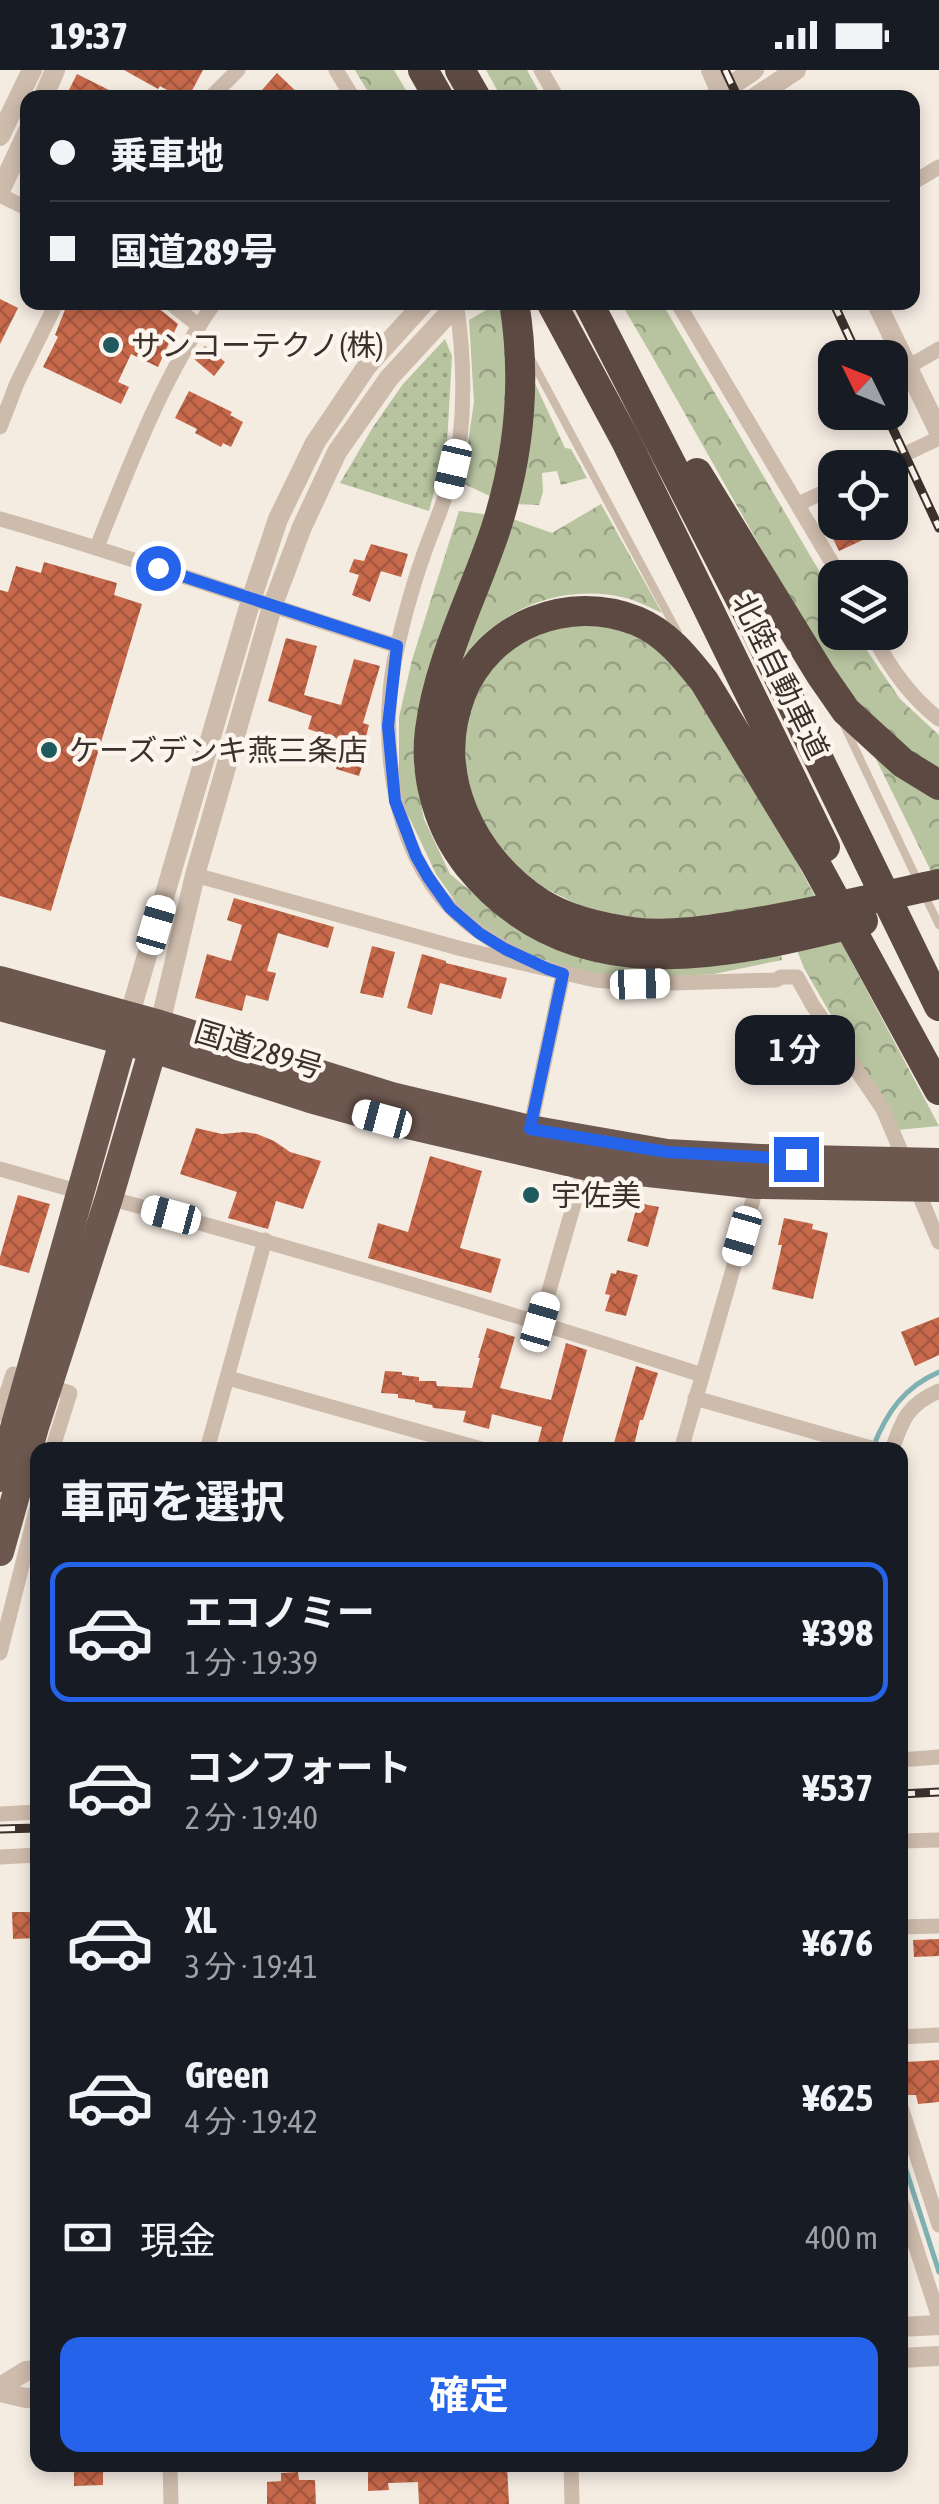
<!DOCTYPE html>
<html lang="ja">
<meta charset="utf-8">
<style>
body{margin:0;font-family:"Asap Condensed","Noto Sans JP",sans-serif;background:#242831;color:#f1f3f6;height:100vh;display:flex;flex-direction:column;font-size:38px;white-space:nowrap}
*{box-sizing:border-box;margin:0}
p{font-size:32px;color:#9ea1a6}
.icon{flex:none;width:55px;height:55px;fill:none;stroke:currentColor;stroke-width:2;stroke-linecap:round;stroke-linejoin:round}
.map{position:relative;flex:1;overflow:hidden}
.side{position:absolute;left:30px;top:1372px;width:878px;height:1030px;display:flex;flex-direction:column;background:#171b24;border-radius:20px;box-shadow:0 5px 15px #0003}
.side>*{flex:none}
.guide{position:absolute;left:20px;top:20px;width:900px;height:220px;border-radius:20px;box-shadow:0 5px 15px #0003;display:grid;align-content:center;height:220px;padding:0 30px;background:#171b24}
.needle{width:65px;rotate:313deg}
.controls{position:absolute;left:818px;top:270px;display:grid;gap:20px}
.controls a{display:grid;place-items:center;width:90px;height:90px;border-radius:20px;background:#171b24;box-shadow:0 5px 15px #0003;font-size:50px}
.end{position:absolute;width:45px;height:45px;margin:-22px;border:12px solid #2563eb;background:#fff;box-shadow:0 0 0 5px #fff}
.from{border-radius:50%}
.bubble{position:absolute;height:70px;border-radius:20px;background:#171b24;box-shadow:0 5px 15px #0003;font-size:32px;font-weight:700;line-height:70px;text-align:center}
.car{position:absolute;width:30px;height:60px;margin:-30px -15px;border-radius:12px;box-shadow:0 0 8px 2px #0007;background:linear-gradient(#fff 24%,#345 0 40%,#fff 0 76%,#345 0 86%,#fff 0)}
.guide b{display:flex;align-items:center;gap:35px;height:95px;font-size:38px}
.guide b+b{border-top:2px solid #363941}
.guide i{width:25px;height:25px;background:#f1f3f6}
ul{padding:0;list-style:none}
li{display:flex;align-items:center;gap:30px;height:140px;margin:0 20px 15px;padding:0 10px;border:5px solid transparent;border-radius:20px}
li div{flex:1}
li b{display:block;font-size:38px}
li em{font-style:normal;font-weight:700}
li.current{border-color:#2563eb}
li>.icon{width:90px;height:90px;stroke-width:1.5}
h2{padding:0 30px;font-size:45px;line-height:120px}
.pay{display:flex;align-items:center;gap:25px;height:110px;padding:0 30px;font-size:38px}
.pay p{margin-inline-start:auto}
.action{display:flex;gap:20px;margin-top:auto;padding:20px 30px}
.action a{flex:1;height:115px;border-radius:20px;background:#2563eb;color:#fff;font-size:40px;font-weight:700;line-height:115px;text-align:center}
.status{display:flex;justify-content:space-between;align-items:center;height:70px;padding:0 50px;background:#171b24;direction:ltr}
.status svg{height:28px;fill:currentColor}
.map>svg:first-child{display:block}
.forest{fill:url(#forest-crowns)}
.park{fill:url(#park-dots)}
.lines{fill:none;stroke-linecap:round;stroke-linejoin:round}
.stream{stroke:#7fb0b2;stroke-width:5}
.building{fill:url(#building-cross-hatch)}
.service{stroke:#cdbbac;stroke-width:8}
.minor{stroke:#cdbbac;stroke-width:15}
.tertiary{stroke:#cdbbac;stroke-width:20}
.trunk{stroke:#6c584f;stroke-width:28}
.motorway{stroke:#5c4a42;stroke-width:30}
.rail-casing{stroke:#3b302b;stroke-width:9}
.rail{stroke:#fbf5ee;stroke-width:5;stroke-dasharray:15;stroke-linecap:butt}
.route{stroke:#2563eb;stroke-width:12}
.poi-dot{fill:#1f5a5e;stroke:#fbf5ee;stroke-width:4}
.labels{text-anchor:middle;dominant-baseline:central;stroke-width:9;stroke-linejoin:round;paint-order:stroke}
.poi-label{font-size:30px;fill:#3b302b;stroke:#fbf5ee;text-anchor:start}
.street-label{font-size:30px;fill:#3b302b;stroke:#fbf5ee}
</style>
<div class="status"><b>19:37</b><svg viewBox="0 0 49 12"><path d="M0 12V9h3v3zM5 12V6h3v6zM10 12V3h3v9zM15 12V0h3v12zM26 1h20v11H26zM47 4h2v5h-2z"/></svg></div>
<div class="map">
<svg width="939" height="2434" viewBox="0 0 939 2434">
<defs>
<pattern id="forest-crowns" width="20" height="18" patternUnits="userSpaceOnUse" patternTransform="scale(2.5)"><rect width="20" height="18" fill="#b8c4a0"/><path d="M2 6a3 3 0 1 1 6 0M12 15a3 3 0 1 1 6 0" fill="none" stroke="#97a083"/></pattern>
<pattern id="park-dots" width="8" height="8" patternUnits="userSpaceOnUse" patternTransform="scale(2.5)"><rect width="8" height="8" fill="#b8c4a0"/><path d="M2 2h.1M6 6h.1" fill="none" stroke="#97a083" stroke-width="1.8" stroke-linecap="round"/></pattern>
<pattern id="building-cross-hatch" width="8" height="8" patternUnits="userSpaceOnUse" patternTransform="scale(2.5)"><rect width="8" height="8" fill="#c8694b"/><path d="M0 0l8 8M0 8l8-8" fill="none" stroke="#a4573f"/></pattern>
</defs>
<rect width="100%" height="100%" fill="#f4ebe1"/>
<g class="forest">
<path d="M355,0H394L410,27H371Z"/>
<path d="M486,0H527L542,27H501Z"/>
<path d="M498,233H500L508,288L509,324L492,427L462,413L474,332L469,250Z"/>
<path d="M621,233H662L835,528V562L855,563L900,629L939,665V699C851,655 801,546 753,464C709,387 666,309 621,233Z"/>
<path d="M532,307L565,378L571,379L587,408L561,415L557,401L542,403L543,422L539,435L512,434Z"/>
<path d="M601,434L662,543C650,538 638,531 626,528C565,513 501,536 465,588C456,600 451,616 444,630L510,448L552,463Z"/>
<path d="M459,441L491,445L419,649L414,697L424,749L450,804L485,833L531,867L781,884L782,890L714,904L645,908L591,904L524,884L463,842L436,804L401,730L399,715V647L412,590Z"/>
<path d="M563,551H601L662,575L756,717L816,828L714,848L659,851L589,840L536,814L507,787L477,742L466,699L464,649L497,586Z"/>
<path d="M874,685L939,728V800L931,801Z"/>
<path d="M839,868L939,1056L897,1060L804,898L796,878Z"/>
</g>
<path class="park" d="M445,269L452,286L447,374L429,441L340,413L373,357L403,314Z"/>
<g class="lines">
<g class="stream">
<path d="M873,1377C887,1342 904,1317 939,1302"/>
<path d="M900,2081L939,2202"/>
</g>
</g>
<g class="building">
<path d="M124,0H203L188,28H181L160,16L158,19Z"/>
<path d="M277,3L303,28H255Z"/>
<path d="M77,4L125,28H65Z"/>
<path d="M0,229L18,238L0,274Z"/>
<path d="M68,232H144L162,241L178,254L158,297L131,284L118,312L129,317L121,334L43,297L58,267L55,265Z"/>
<path d="M205,276L225,292L214,306L194,289Z"/>
<path d="M189,321L232,342L230,345L243,352L231,377L223,373L221,377L195,363L197,359L175,348Z"/>
<path d="M835,429V452H857L865,469L839,481L818,437Z"/>
<path d="M371,474L408,484L401,507L381,501L370,532L352,525L359,505L349,502L354,489L364,491Z"/>
<path d="M44,492L117,513L114,525L142,534L51,841L0,826V520L8,522L16,496L41,503Z"/>
<path d="M286,568L317,576L304,625L341,635L354,589L380,596L363,653L369,655L364,675L368,676L359,706L336,699L344,671L308,659L312,646L268,631Z"/>
<path d="M234,828L334,857L328,878L278,863L267,901L276,903L268,931L246,925L242,941L195,928L207,884L231,891L242,855L227,850Z"/>
<path d="M372,876L395,882L383,928L360,923Z"/>
<path d="M422,884L446,891V893L507,908L501,929L440,913L432,945L407,938Z"/>
<path d="M196,1058L222,1064L244,1062L257,1064L274,1071L290,1082L321,1091L303,1139L276,1131L268,1159L228,1148L237,1122L180,1104Z"/>
<path d="M430,1086L482,1101L460,1178L501,1189L491,1223L368,1188L378,1153L408,1162Z"/>
<path d="M18,1125L50,1134L29,1203L0,1195V1187Z"/>
<path d="M638,1133L659,1137L648,1177L627,1171Z"/>
<path d="M784,1148L813,1154L812,1159L828,1163L813,1229L772,1219L782,1175H778Z"/>
<path d="M617,1200L638,1205L626,1246L605,1241L610,1225L605,1224L611,1203L616,1204Z"/>
<path d="M939,1247V1285L915,1296L901,1262Z"/>
<path d="M487,1258L515,1267L500,1318L551,1330L566,1273L587,1280L560,1380H536L542,1357L492,1344L489,1359L463,1352L466,1341L433,1338L432,1335L415,1332V1330L398,1328V1324L381,1323L385,1301L402,1302V1305L419,1307V1311H436L437,1316L472,1318L480,1288H478Z"/>
<path d="M636,1296L658,1303L643,1350H640L633,1380H612Z"/>
<path d="M12,1842H38V1868L13,1869Z"/>
<path d="M939,1869V1886L914,1887L913,1870Z"/>
<path d="M939,1990V2032L918,2034L916,2025H907L906,1992Z"/>
<path d="M74,2395H103V2415L74,2416Z"/>
<path d="M371,2395H507L509,2434H419L418,2412L388,2413L389,2420L368,2421V2399H371Z"/>
<path d="M298,2402L299,2410H315L316,2434H267V2412L281,2411V2403Z"/>
</g>
<g class="lines">
<g class="service">
<path d="M531,289L678,563"/>
<path d="M844,655L917,809"/>
<path d="M925,826L939,855"/>
</g>
<g class="minor">
<path d="M336,0L353,28"/>
<path d="M541,0L557,28"/>
<path d="M210,28L238,0"/>
<path d="M912,113L939,97"/>
<path d="M0,125L28,139"/>
<path d="M169,232L199,256"/>
<path d="M456,232C463,277 465,324 460,369C456,400 445,428 434,457C419,494 407,535 398,574C377,657 389,777 453,840C473,860 496,874 522,887"/>
<path d="M677,232L841,508"/>
<path d="M908,297L939,279"/>
<path d="M0,357L17,313L57,232"/>
<path d="M876,398L939,368"/>
<path d="M798,434L835,417"/>
<path d="M0,449C134,487 264,535 397,576"/>
<path d="M97,477C130,394 163,306 215,232"/>
<path d="M871,562C888,595 910,627 939,649"/>
<path d="M195,805L462,879L595,910L640,914L776,910L781,907H797L812,934L883,1039L905,1091"/>
<path d="M530,1059L563,904"/>
<path d="M0,1099L80,1122"/>
<path d="M916,1117L939,1172"/>
<path d="M109,1128C308,1182 506,1241 702,1305"/>
<path d="M540,1252L585,1096"/>
<path d="M228,1308L485,1380"/>
<path d="M48,1316L70,1323L52,1380"/>
<path d="M695,1328L878,1380"/>
<path d="M0,1344L13,1304L28,1308"/>
<path d="M207,1380L265,1170"/>
<path d="M681,1380L758,1112"/>
<path d="M892,1380C902,1350 908,1334 939,1321"/>
<path d="M0,1583L38,1433"/>
<path d="M900,1690L939,1687"/>
<path d="M0,1744L38,1742"/>
<path d="M900,1771L939,1770"/>
<path d="M0,1787L38,1785"/>
<path d="M900,1857L939,1856"/>
<path d="M900,1967L939,1965"/>
<path d="M900,2034L939,2155"/>
<path d="M900,2128L939,2248"/>
<path d="M170,2395L171,2434"/>
<path d="M571,2395L572,2434"/>
</g>
<g class="tertiary">
<path d="M711,0L721,22"/>
<path d="M43,28L55,0"/>
<path d="M713,28L754,0"/>
<path d="M754,28L796,0"/>
<path d="M0,66L32,0"/>
<path d="M0,121L28,61"/>
<path d="M876,232L939,362"/>
<path d="M129,947L251,530L278,449L315,373L367,296L425,232"/>
<path d="M160,954L195,805L272,537L302,457L337,382L389,308L459,232"/>
<path d="M900,2257L939,2255"/>
<path d="M900,2288L939,2286"/>
<path d="M0,2317L26,2301L38,2300"/>
<path d="M0,2322L26,2328L38,2327"/>
</g>
<g class="trunk">
<path d="M0,910L160,954L392,1026L530,1059L667,1083L760,1088L939,1092"/>
<path d="M0,937L153,979L310,1029L382,1049L585,1096L757,1115L939,1118"/>
<path d="M0,1408L127,957"/>
<path d="M0,1482L35,1357L109,1128L157,965"/>
</g>
<g class="motorway">
<path d="M423,0L439,28"/>
<path d="M460,0L476,28"/>
<path d="M514,232C527,310 520,383 496,458C474,525 439,589 430,660C424,707 439,758 468,795C572,924 725,885 863,851"/>
<path d="M551,232L626,371L825,777"/>
<path d="M588,232L745,538L939,936"/>
<path d="M697,403L821,605L846,641L903,693L939,715"/>
<path d="M939,814C875,828 811,844 746,854C710,860 670,867 633,862C602,858 567,850 540,833C471,788 430,704 461,624C488,555 569,523 637,551C666,563 685,587 704,611L816,795L939,1020"/>
</g>
<defs>
<g id="rail">
<path d="M725,0L738,28"/>
<path d="M833,232L859,288"/>
<path d="M885,342L939,458"/>
<path d="M900,1724L939,1722"/>
<path d="M0,1759L38,1758"/>
</g>
</defs>
<use href="#rail" class="rail-casing"/>
<use href="#rail" class="rail"/>
</g>
<g class="lines">
<path class="route" d="M158,498L397,576L388,656L395,731L416,786L428,807L450,838L479,863L505,879L548,899L563,904L530,1059L667,1082L796,1089"/>
</g>
<g class="poi-dot">
<circle cx="111" cy="275" r="10"/>
<circle cx="49" cy="680" r="10"/>
<circle cx="531" cy="1125" r="10"/>
</g>
<g class="labels">
<g class="poi-label">
<text x="131" y="275">サンコーテクノ(株)</text>
<text x="69" y="680">ケーズデンキ燕三条店</text>
<text x="551" y="1125">宇佐美</text>
</g>
<g class="street-label">
<text transform="translate(781 606) rotate(64)">北陸自動車道</text>
<text transform="translate(259 979) rotate(17)">国道289号</text>
</g>
</g>
</svg>
<div class="controls">
<a><svg class="needle" viewBox="-14 -14 28 28"><path d="M0-13l5 13h-10z" fill="#e53935"/><path d="M0 13l5-13h-10z" fill="#9ea1a6"/></svg></a>
<a><svg class="icon" aria-label="locate" viewBox="0 0 24 24"><circle cx="12" cy="12" r="6"/><path d="M12 2v4M12 18v4M2 12h4M18 12h4"/></svg></a>
<a><svg class="icon" aria-label="layers" viewBox="0 0 24 24"><path d="M12 4l9 5-9 5-9-5zM3 14l9 5 9-5"/></svg></a>
</div>
<i class="end from" style="left:158px;top:498px"></i>
<i class="end" style="left:796px;top:1089px"></i>
<div class="bubble" style="left:735px;top:945px;width:120px">1 分</div>
<i class="car" style="left:453px;top:399px;rotate:193deg"></i>
<i class="car" style="left:156px;top:855px;rotate:16deg"></i>
<i class="car" style="left:640px;top:914px;rotate:88deg"></i>
<i class="car" style="left:382px;top:1049px;rotate:285deg"></i>
<i class="car" style="left:171px;top:1145px;rotate:285deg"></i>
<i class="car" style="left:742px;top:1166px;rotate:196deg"></i>
<i class="car" style="left:540px;top:1252px;rotate:16deg"></i>
<div class="guide">
<b><i class="from"></i>乗車地</b>
<b><i></i>国道289号</b>
</div>
<section class="side">
<h2>車両を選択</h2>
<ul>
<li class="current"><svg class="icon" aria-label="car" viewBox="0 0 24 24"><path d="M5 17H2v-5l4-1 3-4h7l3 4 3 1v5h-3M9 17h6M6 11h13"/><circle cx="7" cy="17" r="2"/><circle cx="17" cy="17" r="2"/></svg><div><b>エコノミー</b><p>1 分 · 19:39</p></div><em>¥398</em></li>
<li><svg class="icon" aria-label="car" viewBox="0 0 24 24"><path d="M5 17H2v-5l4-1 3-4h7l3 4 3 1v5h-3M9 17h6M6 11h13"/><circle cx="7" cy="17" r="2"/><circle cx="17" cy="17" r="2"/></svg><div><b>コンフォート</b><p>2 分 · 19:40</p></div><em>¥537</em></li>
<li><svg class="icon" aria-label="car" viewBox="0 0 24 24"><path d="M5 17H2v-5l4-1 3-4h7l3 4 3 1v5h-3M9 17h6M6 11h13"/><circle cx="7" cy="17" r="2"/><circle cx="17" cy="17" r="2"/></svg><div><b>XL</b><p>3 分 · 19:41</p></div><em>¥676</em></li>
<li><svg class="icon" aria-label="car" viewBox="0 0 24 24"><path d="M5 17H2v-5l4-1 3-4h7l3 4 3 1v5h-3M9 17h6M6 11h13"/><circle cx="7" cy="17" r="2"/><circle cx="17" cy="17" r="2"/></svg><div><b>Green</b><p>4 分 · 19:42</p></div><em>¥625</em></li>
</ul>
<div class="pay"><svg class="icon" aria-label="cash" viewBox="0 0 24 24"><path d="M3 7h18v10H3z"/><circle cx="12" cy="12" r="2"/></svg>現金<p>400 m</p></div>
<div class="action"><a>確定</a></div>
</section>
</div>
